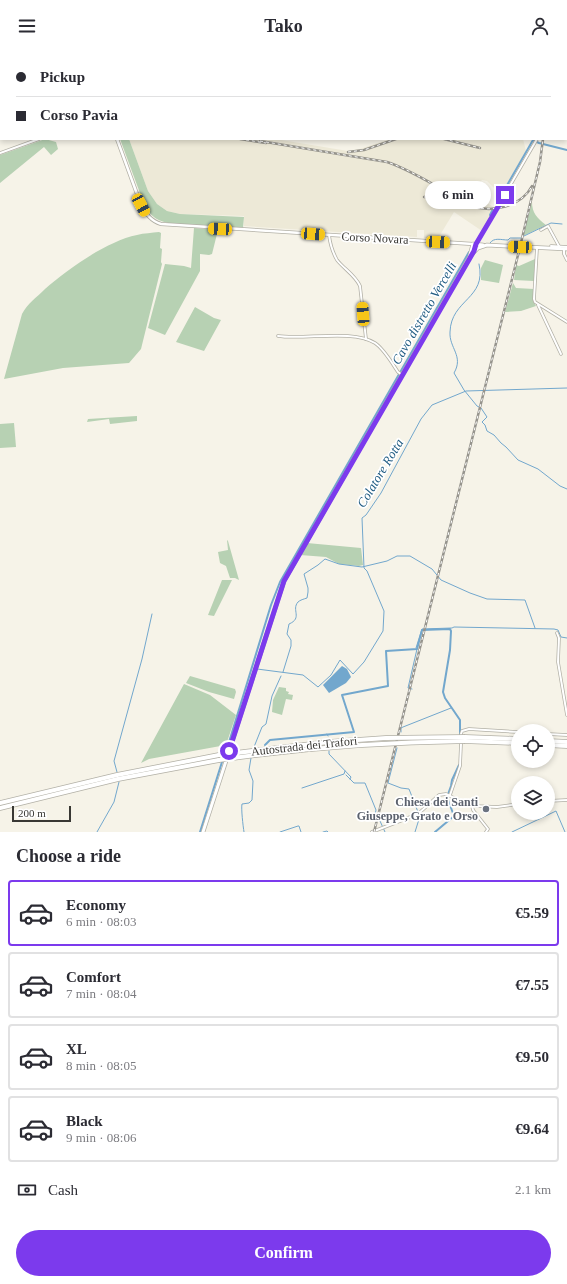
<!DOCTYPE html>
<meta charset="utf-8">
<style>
body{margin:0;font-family:Georgia,serif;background:#f7f7f7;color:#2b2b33;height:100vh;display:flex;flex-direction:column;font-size:15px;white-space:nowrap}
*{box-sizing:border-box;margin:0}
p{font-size:13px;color:#7c7c81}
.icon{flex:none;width:22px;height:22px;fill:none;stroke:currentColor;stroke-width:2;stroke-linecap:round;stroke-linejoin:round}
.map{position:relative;height:780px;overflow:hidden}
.side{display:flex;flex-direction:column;background:#fff;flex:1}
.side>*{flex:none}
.banner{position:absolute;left:0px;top:0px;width:567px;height:88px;box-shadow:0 2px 6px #0003;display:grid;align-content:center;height:88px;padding:0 16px;background:#fff}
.fabs{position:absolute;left:511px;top:672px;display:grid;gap:8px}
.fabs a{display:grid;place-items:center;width:44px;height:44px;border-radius:50%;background:#fff;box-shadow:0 2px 6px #0003;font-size:20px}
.scale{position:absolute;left:12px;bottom:10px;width:59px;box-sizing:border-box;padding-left:4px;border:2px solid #393834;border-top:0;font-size:11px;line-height:14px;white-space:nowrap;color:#393834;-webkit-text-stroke:3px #fff;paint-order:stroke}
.end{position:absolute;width:18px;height:18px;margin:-9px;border:5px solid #7c3aed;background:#fff;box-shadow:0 0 0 2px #fff}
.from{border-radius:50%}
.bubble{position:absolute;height:28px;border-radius:14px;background:#fff;box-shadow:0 2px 6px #0003;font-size:13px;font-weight:700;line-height:28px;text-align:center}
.car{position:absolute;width:12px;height:24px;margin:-12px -6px;border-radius:5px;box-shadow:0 0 3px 1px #0007;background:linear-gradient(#f5c518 24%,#345 0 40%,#f5c518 0 76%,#345 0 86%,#f5c518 0)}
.banner b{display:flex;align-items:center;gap:14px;height:38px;font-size:15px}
.banner b+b{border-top:1px solid #e1e1e2}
.banner i{width:10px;height:10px;background:#2b2b33}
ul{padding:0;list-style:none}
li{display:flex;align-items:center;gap:12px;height:66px;margin:0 8px 6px;padding:0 8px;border:2px solid #e1e1e2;border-radius:4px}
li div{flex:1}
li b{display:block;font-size:15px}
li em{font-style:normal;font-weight:700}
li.on{border-color:#7c3aed}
li>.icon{width:36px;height:36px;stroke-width:1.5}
h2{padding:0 16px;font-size:18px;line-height:48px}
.pay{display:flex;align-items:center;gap:10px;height:44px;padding:0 16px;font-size:15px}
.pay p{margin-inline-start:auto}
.action{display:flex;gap:8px;margin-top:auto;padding:8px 16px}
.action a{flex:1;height:46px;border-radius:24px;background:#7c3aed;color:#fff;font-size:16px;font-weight:700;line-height:46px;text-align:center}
header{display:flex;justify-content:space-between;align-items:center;height:52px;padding:0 16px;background:#fff;font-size:18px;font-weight:700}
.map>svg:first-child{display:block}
.built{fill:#ede9d7}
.green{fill:#b7d1b3}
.water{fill:#72a7cd}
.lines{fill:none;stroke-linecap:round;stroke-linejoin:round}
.stream{stroke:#72a7cd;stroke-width:1}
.canal{stroke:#72a7cd;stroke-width:2}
.street-casing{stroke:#b2b0a6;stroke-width:3.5}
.secondary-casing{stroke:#b2b0a6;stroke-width:4}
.primary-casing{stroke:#b2b0a6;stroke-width:4.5}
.highway-casing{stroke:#b2b0a6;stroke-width:5.5}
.street{stroke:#fff;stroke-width:2}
.secondary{stroke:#fff;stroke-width:2.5}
.primary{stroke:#fff;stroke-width:3}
.highway{stroke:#fff;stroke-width:4}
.rail-casing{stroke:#95938c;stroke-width:2.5}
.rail{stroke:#fff;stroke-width:1;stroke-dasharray:3;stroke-linecap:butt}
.highway-bridge-casing{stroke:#b2b0a6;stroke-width:5.5;stroke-linecap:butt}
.highway-bridge{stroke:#fff;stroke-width:4}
.route{stroke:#7c3aed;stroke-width:5}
.worship-dot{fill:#6b7280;stroke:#fff;stroke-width:1.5}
.labels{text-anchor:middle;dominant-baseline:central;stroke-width:3.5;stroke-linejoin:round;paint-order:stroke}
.street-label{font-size:12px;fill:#393834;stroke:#fff}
.worship-label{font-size:12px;font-weight:bold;fill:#5b616d;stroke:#fff;text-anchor:end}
.water-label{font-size:13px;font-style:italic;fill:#205c83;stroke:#fff}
</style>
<header><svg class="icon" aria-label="menu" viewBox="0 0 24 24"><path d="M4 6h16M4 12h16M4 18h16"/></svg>Tako<svg class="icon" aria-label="person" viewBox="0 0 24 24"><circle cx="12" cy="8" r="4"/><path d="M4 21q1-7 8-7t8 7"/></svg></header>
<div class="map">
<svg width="567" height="780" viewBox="0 0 567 780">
<rect width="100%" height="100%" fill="#f6f3e8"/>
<path class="built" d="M129,87H275L348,99L360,97L390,87H523L526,99L507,133L506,132L498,134L495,137L487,129L482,128L471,141L495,156L482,179L454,160L437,188L424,186V178H417V185L244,174V164L180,162L167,159L157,152L148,139Z"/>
<g class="green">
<path d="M45,87L56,90L58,97L51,103L44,95L0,131V103Z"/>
<path d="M120,87H129L148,139L157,152L167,159L180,162L244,165L243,176L173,172C159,170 150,165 144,152Z"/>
<path d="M532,150C532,161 537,166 546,173L523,184Z"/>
<path d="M194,176L218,178L212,202L209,203L200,202V219L165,283L148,276L165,212L184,214L191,216Z"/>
<path d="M159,180L161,181L160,196L162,197L161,210L162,212L141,297L129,311L63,316L4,327L22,262C27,252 37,245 45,237C68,217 107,189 137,183C144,181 152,181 159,180Z"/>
<path d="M535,207L534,229L514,228L516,213L519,214Z"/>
<path d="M485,208L503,213L499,231L481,228V216Z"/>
<path d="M513,231L516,236L534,237L533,249L536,254L521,259L505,260Z"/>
<path d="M195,255L214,266L221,268L204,299L176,290Z"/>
<path d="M137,364V369L110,372L109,367L87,370L88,367Z"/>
<path d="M14,371L16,395L0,396V372Z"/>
<path d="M227,488L228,489L239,528L235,526H230L226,514L220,511L218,500L228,498Z"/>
<path d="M307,491L361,496L363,513L359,514L339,512L326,505L300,503Z"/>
<path d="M222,528H232L214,564L208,563Z"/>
<path d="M190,624L235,637L236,640L234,647L209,640L186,631Z"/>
<path d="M184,632L210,643L236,663L226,693L149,707L141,711Z"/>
<path d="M279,635L286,636V639L289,640L288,642L293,643L292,648L286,647L282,663L272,660L273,648Z"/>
</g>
<g class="water">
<path d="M0,0H184V1H1L0,12Z"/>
<path d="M342,614L347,617L351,625L346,631L329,641L323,633Z"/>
</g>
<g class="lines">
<g class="stream">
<path d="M524,184L551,171L562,172"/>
<path d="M490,191C494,185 501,188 508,188L510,186H521"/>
<path d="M479,212C487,247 451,247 450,280C449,296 464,304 454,321L464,338L477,354L481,356L487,365L482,370L485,373L487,379L494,383L501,391L506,395L518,408L538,417L560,434L567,437"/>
<path d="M416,596L422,577L452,576L454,575L554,577L558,578L561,585L567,586"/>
<path d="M257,617L303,623L318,635L331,623L340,608L353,622L364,610L383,579L384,559L367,519L364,516L362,466L366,463L381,441L421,367L432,353L466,339L567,336"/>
<path d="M283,620L291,594V588L287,582L289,572C303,566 291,558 298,550C300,548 304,547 307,546L308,540V536L304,522L318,513L325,507L339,512L362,515L387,509L397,504H410L432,517L441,528L470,541L487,547L525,548L535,576"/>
<path d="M412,637L408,636L417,597"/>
<path d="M401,680V676L403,675L451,656"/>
<path d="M327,682L328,684"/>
<path d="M254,695L262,675L266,672L272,644L281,624"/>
<path d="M397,696L388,731L401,736L409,737L418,760L416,761L417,764H420L415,780"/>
<path d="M329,699V702L351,725L350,727"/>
<path d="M117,720L114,709L142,607L152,562"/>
<path d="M346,723L354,731H365L376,758L374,767L380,769L385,780"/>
<path d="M302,736L344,722L345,719"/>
<path d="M97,780L114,750L119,730"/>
<path d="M244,780C243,774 241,756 242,752L249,751L252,748L253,729L249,718L251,706"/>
<path d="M280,780L298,774H299L301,780"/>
<path d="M323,780L327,779L328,780"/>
<path d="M512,780L556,759L565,780"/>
</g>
<g class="canal">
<path d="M498,149L533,88L539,91L567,98"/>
<path d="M490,163L493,157"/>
<path d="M265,693L270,688L354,680L342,643L388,634L386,599L417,597L422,578L450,577L451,579L450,598L443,640L445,646L460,668V682"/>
<path d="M226,700L271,553L280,530L469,200"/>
<path d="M200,780L222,710"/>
<path d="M435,780L454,764L447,745L451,734L452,728L459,713"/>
</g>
<defs>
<g id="street">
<path d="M0,101L39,87"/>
<path d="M541,178L548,174L560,196"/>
<path d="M329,183C330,191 333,201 337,208C344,217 355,223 360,234L366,287"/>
<path d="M476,192L537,87"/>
<path d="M551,194L567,195"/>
<path d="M537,196L534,247L535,250L567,270"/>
<path d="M564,197V202L567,208"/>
<path d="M538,253L561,302"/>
<path d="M278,284C304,288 353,277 375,291C384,297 392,311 398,320L402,323"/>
<path d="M557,581L559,586L558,610L567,663"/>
<path d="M461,682L462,679L469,677L518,680"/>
<path d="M548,682L567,683"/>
<path d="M450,743L460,714L461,692"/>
<path d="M548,749L567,748"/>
<path d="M472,754L473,758L488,777L486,780"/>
<path d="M372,780L418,762L439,743L446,742L464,751L475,754L497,755L518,752"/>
</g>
<g id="secondary">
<path d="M84,0V1"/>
<path d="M117,87L141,153C146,162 151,169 161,172L473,192"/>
</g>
<g id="primary">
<path d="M470,203L473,192L483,193"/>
<path d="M229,699L284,529L470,204L478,196L487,193L567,197"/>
<path d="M203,780L226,709"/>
</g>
<g id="highway">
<path d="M465,685L518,687"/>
<path d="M465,689L518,691"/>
<path d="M548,689L567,690"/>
<path d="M548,693L567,694"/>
<path d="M0,751L117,723L219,703"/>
<path d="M0,756L118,727L219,708"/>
</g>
</defs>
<use href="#street" class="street-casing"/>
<use href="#secondary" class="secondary-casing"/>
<use href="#primary" class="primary-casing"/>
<use href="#highway" class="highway-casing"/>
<use href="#street" class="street"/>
<use href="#secondary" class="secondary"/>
<use href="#primary" class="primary"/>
<use href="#highway" class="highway"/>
<defs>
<g id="rail">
<path d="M522,0L523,1"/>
<path d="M566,30H567"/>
<path d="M240,87L266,91"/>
<path d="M444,87L480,96"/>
<path d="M260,89L387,110C408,117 427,129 447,140C454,145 462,151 471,154C492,161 521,155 532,134"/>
<path d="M348,100L364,98L396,87"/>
<path d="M424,145H442L453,148"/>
<path d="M374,780L520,195L540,110L543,87"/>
</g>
</defs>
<use href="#rail" class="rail-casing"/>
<use href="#rail" class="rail"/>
<defs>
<g id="highway-bridge">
<path d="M219,703L329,690L386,686L465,685"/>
<path d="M219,708C301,696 382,690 465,689"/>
</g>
</defs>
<use href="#highway-bridge" class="highway-bridge-casing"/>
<use href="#highway-bridge" class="highway-bridge"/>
</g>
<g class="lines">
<path class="route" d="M229,699L284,529L474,199L476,192L505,143"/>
</g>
<circle class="worship-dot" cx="486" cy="757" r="4"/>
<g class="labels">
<g class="street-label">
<text transform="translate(375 186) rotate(3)">Corso Novara</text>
<text transform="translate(304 694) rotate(-6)">Autostrada dei Trafori</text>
</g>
<g class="worship-label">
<text x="478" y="750">Chiesa dei Santi<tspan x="478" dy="14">Giuseppe, Grato e Orso</tspan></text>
</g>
<g class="water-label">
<text transform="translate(424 261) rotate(-60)">Cavo distretto Vercelli</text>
<text transform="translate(380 421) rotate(-59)">Colatore Rotta</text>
</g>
</g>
</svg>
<div class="fabs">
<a><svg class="icon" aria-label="locate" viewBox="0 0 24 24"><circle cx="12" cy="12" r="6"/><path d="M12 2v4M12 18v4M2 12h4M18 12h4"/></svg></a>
<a><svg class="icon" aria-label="layers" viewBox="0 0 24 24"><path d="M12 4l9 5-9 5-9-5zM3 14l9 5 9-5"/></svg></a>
</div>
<div class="scale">200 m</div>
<i class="end from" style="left:229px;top:699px"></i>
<i class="end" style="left:505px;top:143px"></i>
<div class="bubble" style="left:425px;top:129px;width:66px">6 min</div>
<i class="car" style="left:141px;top:153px;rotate:152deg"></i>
<i class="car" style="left:220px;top:177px;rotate:273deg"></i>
<i class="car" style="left:313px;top:182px;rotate:94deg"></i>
<i class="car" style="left:438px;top:190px;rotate:93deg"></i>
<i class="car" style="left:520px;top:195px;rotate:273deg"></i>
<i class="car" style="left:363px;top:262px;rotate:356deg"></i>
<div class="banner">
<b><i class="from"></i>Pickup</b>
<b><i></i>Corso Pavia</b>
</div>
</div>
<section class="side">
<h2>Choose a ride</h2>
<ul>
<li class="on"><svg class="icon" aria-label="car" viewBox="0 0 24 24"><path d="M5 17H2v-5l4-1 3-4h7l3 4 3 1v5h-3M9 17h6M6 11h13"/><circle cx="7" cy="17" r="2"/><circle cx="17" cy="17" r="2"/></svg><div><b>Economy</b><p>6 min · 08:03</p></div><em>€5.59</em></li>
<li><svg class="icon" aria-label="car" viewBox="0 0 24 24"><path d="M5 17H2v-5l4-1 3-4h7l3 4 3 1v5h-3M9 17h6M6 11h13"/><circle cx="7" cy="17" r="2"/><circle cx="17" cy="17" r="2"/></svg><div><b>Comfort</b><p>7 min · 08:04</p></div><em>€7.55</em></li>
<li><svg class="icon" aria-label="car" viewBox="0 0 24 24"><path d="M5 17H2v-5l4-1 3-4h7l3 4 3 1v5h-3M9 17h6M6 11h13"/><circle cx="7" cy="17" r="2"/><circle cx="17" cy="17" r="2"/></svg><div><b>XL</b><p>8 min · 08:05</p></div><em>€9.50</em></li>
<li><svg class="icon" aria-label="car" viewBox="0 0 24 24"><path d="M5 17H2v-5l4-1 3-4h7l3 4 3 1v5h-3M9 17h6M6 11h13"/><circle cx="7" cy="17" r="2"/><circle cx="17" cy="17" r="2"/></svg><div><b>Black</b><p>9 min · 08:06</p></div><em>€9.64</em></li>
</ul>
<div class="pay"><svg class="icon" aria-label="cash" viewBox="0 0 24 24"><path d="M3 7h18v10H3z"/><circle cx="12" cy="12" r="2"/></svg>Cash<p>2.1 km</p></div>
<div class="action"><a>Confirm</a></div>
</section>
